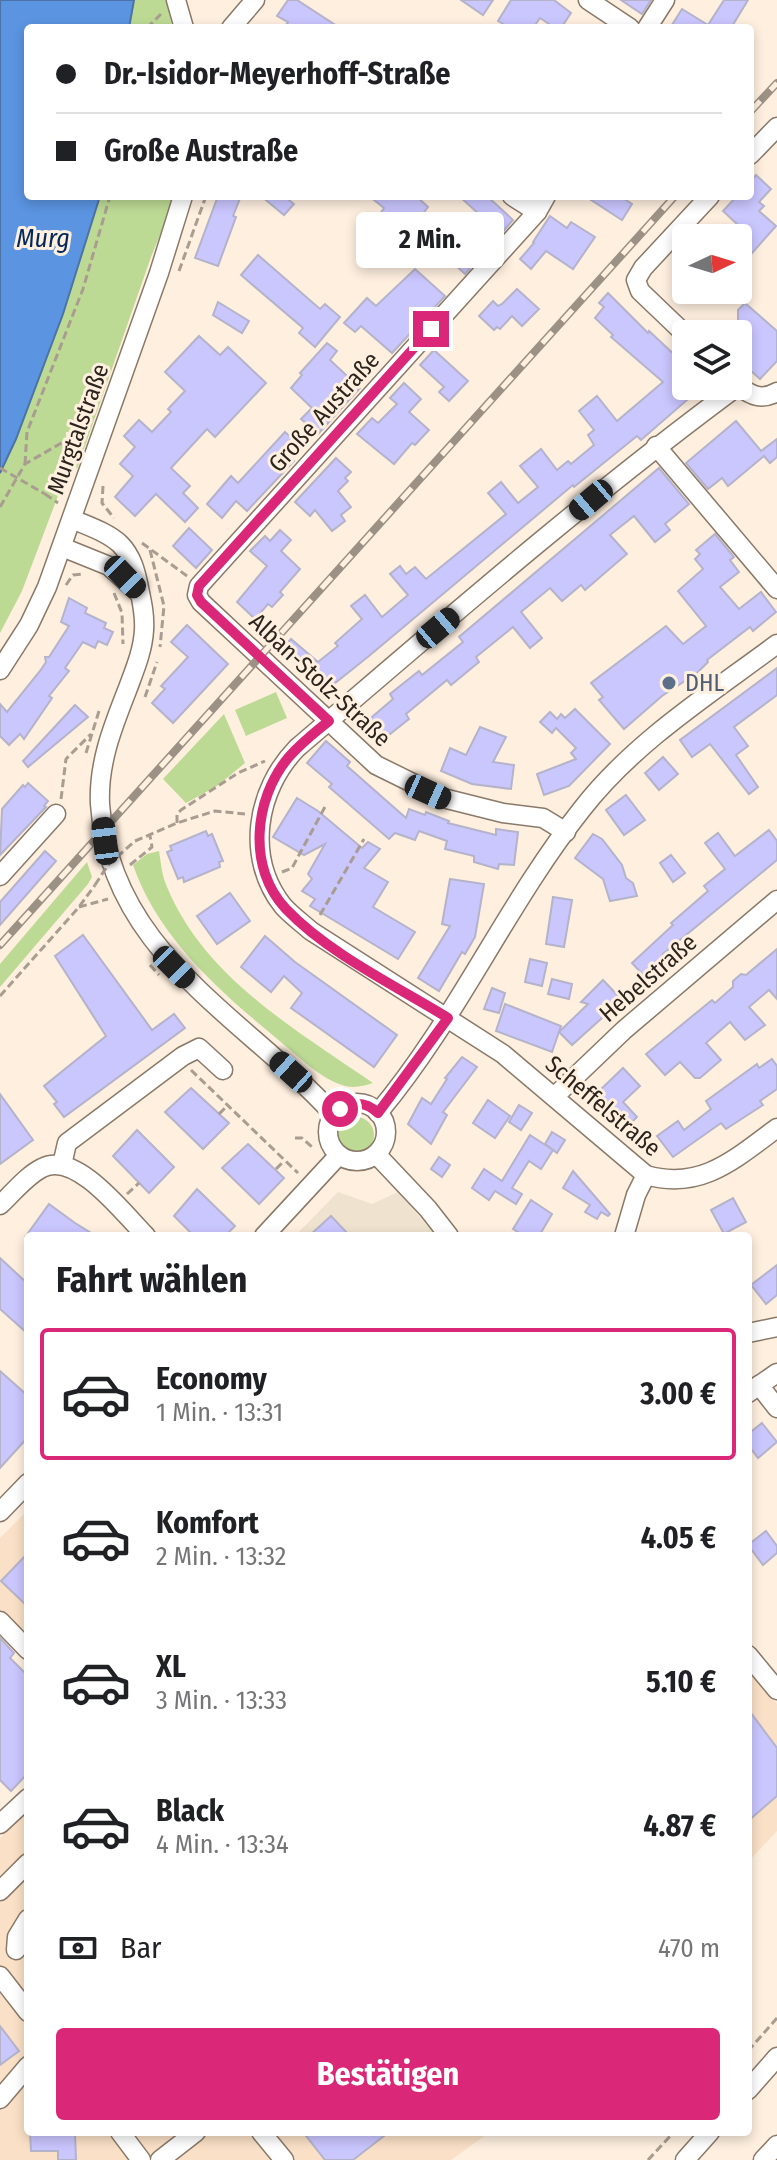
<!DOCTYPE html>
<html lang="de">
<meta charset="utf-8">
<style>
body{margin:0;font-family:"Fira Sans Condensed",sans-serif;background:#f2f2f2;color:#202124;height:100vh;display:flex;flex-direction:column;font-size:30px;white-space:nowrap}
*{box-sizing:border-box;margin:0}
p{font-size:26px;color:#757577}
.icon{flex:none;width:44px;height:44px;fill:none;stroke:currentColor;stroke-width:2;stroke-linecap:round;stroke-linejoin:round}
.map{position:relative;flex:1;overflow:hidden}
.panel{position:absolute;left:24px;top:1232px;width:728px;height:904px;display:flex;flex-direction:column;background:#fff;border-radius:8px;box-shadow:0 4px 12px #0003}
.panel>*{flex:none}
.banner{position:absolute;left:24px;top:24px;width:730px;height:176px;border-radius:8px;box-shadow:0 4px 12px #0003;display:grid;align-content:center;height:176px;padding:0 32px;background:#fff}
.needle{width:52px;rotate:86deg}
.tools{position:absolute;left:672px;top:224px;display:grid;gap:16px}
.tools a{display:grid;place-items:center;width:80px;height:80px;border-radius:8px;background:#fff;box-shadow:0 4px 12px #0003;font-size:40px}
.end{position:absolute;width:36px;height:36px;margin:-18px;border:10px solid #db2777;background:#fff;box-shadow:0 0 0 4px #fff}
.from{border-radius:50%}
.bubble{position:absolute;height:56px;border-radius:8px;background:#fff;box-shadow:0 4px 12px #0003;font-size:26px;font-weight:700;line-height:56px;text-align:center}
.car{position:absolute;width:24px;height:48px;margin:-24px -12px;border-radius:10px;box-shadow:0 0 6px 2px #0007;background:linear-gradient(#222 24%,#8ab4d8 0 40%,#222 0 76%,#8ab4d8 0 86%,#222 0)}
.banner b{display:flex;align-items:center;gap:28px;height:76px;font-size:30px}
.banner b+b{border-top:2px solid #e0e0e0}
.banner i{width:20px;height:20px;background:#202124}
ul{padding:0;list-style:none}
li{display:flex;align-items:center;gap:24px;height:132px;margin:0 16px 12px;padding:0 16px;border:4px solid transparent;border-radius:8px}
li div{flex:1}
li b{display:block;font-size:30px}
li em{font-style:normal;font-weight:700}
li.active{border-color:#db2777}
li>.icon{width:72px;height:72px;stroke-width:1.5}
h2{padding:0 32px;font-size:36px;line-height:96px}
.pay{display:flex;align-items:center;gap:20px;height:88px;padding:0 32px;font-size:30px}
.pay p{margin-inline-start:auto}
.primary-button{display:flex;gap:16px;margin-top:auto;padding:16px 32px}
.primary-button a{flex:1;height:92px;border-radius:8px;background:#db2777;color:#fff;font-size:32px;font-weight:700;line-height:92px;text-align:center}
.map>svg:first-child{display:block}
.commercial{fill:#efe2ce}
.built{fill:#fae0c7}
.green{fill:#bdda95}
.water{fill:#5b94e1;stroke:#4d72a6;stroke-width:2}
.building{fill:#cac6fe;stroke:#b4b3ca;stroke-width:2}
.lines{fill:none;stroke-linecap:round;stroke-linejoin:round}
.minor-casing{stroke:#8a7968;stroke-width:21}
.path{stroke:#a89d90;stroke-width:3;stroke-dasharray:8 4;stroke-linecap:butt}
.minor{stroke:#fff;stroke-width:18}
.rail-casing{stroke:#9c9185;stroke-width:8}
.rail{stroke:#feefdf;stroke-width:5;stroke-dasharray:15;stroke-linecap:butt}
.path-bridge{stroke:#a89d90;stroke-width:3;stroke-dasharray:8 4;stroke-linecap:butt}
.route{stroke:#db2777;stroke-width:10}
.service-dot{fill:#5c6f8a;stroke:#feefdf;stroke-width:3}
.labels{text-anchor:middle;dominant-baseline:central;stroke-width:6;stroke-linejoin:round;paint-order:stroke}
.street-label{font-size:24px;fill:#2b241d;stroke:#feefdf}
.service-label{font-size:24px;fill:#4e5e75;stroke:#feefdf;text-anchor:start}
.water-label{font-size:26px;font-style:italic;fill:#022959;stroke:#feefdf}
</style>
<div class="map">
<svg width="777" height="2160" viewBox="0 0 777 2160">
<rect width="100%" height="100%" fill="#feefdf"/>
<path class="commercial" d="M338,1192L372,1204L398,1192L436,1236H295Z"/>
<g class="built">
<path d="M28,1510V1639L0,1612V1538Z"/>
<path d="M748,1666L777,1704V1831L748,1862Z"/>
<path d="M28,1809V2132H490L451,2160H0V1838Z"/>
</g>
<g class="green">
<path d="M134,0H167L172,28H129Z"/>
<path d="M100,196H176L151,257L77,469L74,463L77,433L66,432L67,472L22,591L0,633V473L16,439L63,314Z"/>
<path d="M276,692L287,718L246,736L235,710Z"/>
<path d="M224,714L245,763L217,786L186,803L163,779Z"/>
<path d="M159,851C161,863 162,876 167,887C205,978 295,1029 373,1083C363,1086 353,1089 342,1085C320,1078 299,1057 282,1043C222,993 159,940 133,865L147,854Z"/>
<path d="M87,862L92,877L88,884L0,987V964Z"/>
<circle cx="356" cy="1135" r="18"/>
</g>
<path class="water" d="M0,0H134L129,28H28V196H100L63,314L16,439L0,473Z"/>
<g class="building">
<path d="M288,0H297L340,28H284L288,22L277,16Z"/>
<path d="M461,0H493L483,15Z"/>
<path d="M511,0H554L571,13L561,28H555L540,18L533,28H510L498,21Z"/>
<path d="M621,0H651L642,14Z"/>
<path d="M724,0H748L731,28H670L682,9L708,25Z"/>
<path d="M756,175L771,189L759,202L764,206L759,211L776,226L738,269V225L723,211L737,196H750V182Z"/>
<path d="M218,196H241L233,216L236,217L218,266L195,258Z"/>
<path d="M261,196H284L294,204L284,215Z"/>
<path d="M369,196H416L428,207L411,230L400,222L391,223L380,214L384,208Z"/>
<path d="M459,196H487L513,220L501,234Z"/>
<path d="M585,196H620L632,204L622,220Z"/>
<path d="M550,216L567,228L571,222L595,237L573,269L546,251L531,269L520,259L534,243L533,242Z"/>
<path d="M467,243L481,256L465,274L451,261Z"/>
<path d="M258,255L320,309L325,304L340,317L315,347L299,333L303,328L241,275Z"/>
<path d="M415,269L445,296L392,353L361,326L355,332L344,323L367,298L376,306Z"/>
<path d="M517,289L539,309L522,326L512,316L500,329L497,327L494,330L479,316L493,301L498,306L502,304Z"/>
<path d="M608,293L648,333L649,331L679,359L686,354V386H703L641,440L637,436L574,487L573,485L369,656L334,684L333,682L323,690L295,655L293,658L283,648L291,639L318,662L338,646L335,643L362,619L351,606L365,595L382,617L408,595L390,574L400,566L406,574L415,567L426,579L506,514L488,493L501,482L518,503L538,487L520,466L541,449L557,470L568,461L571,464L594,445L588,435L594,430L579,411L597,396L617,421L663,382L611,337L613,335L595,318L604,307L599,303Z"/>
<path d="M218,302L249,321L242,333L213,315Z"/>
<path d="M745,303L777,331V361L760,379L738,359V334H725L738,320V310Z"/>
<path d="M199,336L220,355L228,347L266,383L215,437L207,429L171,468L190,486L183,493L198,508L185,522L156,494L135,516L115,497L133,476L120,464L135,447L124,436L139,420L152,432L171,412L168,409L185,391L165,372Z"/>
<path d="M327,343L337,351L330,360L360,388L318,434L301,419L312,408L291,388L302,375L300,373Z"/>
<path d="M434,350L468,381L449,401L439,392L444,387L420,365Z"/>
<path d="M404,383L421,399L409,412L429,430L415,445L412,443L394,464L357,434L372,418L378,423L397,404L390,398Z"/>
<path d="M736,421L761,451L777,439V457L770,463L764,456L728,486L722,478L708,489L686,463Z"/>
<path d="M285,432L295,441L285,452L294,461L247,511L236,501L222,518L207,504L231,476L238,483Z"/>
<path d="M336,458L351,472L345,478L348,481L338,491L351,507L341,515L345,521L332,531L315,510L310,516L295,502Z"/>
<path d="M659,468L689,504L665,524L670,530L655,542L634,516L610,535L627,554L621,559L585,590L581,585L562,601L550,588L521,612L542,638L530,648L513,627L476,657L479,662L451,685L447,680L406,714L409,719L380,742L365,723L393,699L390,694L419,671L422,675L463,642L459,637Z"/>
<path d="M189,528L212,550L196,568L173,546Z"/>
<path d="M280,530L291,540L281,551L300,569L280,592L283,595L272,607L268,604L255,619L237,602L267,566L250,551L265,536L270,541Z"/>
<path d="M715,534L734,557L730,560L739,572L720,587L739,609L761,592L776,612L753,631L750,627L707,660L708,662L697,673L662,696L624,729L599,700L603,697L591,683L666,626L683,644L706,626L678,591L703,569L695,559L700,554L696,550Z"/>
<path d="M69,598L87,608L85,613L106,623L104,628L113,632L107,645L98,641L95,648L83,642L65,668L69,671L49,696L52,698L24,739L20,734L9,745L0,736V704L7,712L40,671L46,662L45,657H49L69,626L61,622Z"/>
<path d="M187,625L228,664L173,723L152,703L165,689L161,686L188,657L171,642Z"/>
<path d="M777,668V695L734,727L748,746L736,755L758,787L749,794L710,744L692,757L680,740Z"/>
<path d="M75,705L88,717L28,767L23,761Z"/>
<path d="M575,709L610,744L569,786L544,795L537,774L576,759L571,753L576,748L556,728L552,733L540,722L550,712L557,719L561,714L565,718Z"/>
<path d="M480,727L506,737L493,762L514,765L511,789L472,784L441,771L450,748L466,755Z"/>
<path d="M326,741L350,762L347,766L406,818L409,809L425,815L426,812L449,821L448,823L496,835V829L518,832L514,865L499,864L498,869L474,862V856L445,849L447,841L419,831L415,840L395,833L389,839L329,787L332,784L307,763Z"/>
<path d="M663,757L678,774L659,790L645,773Z"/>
<path d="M28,783L48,801L44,806L46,807L0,855L2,809L23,785L25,787Z"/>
<path d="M626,795L645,820L624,835L606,810Z"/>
<path d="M297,798L318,811L362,848L368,842L380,849L364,868L388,882L373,907L415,932L398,959L310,906L315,899L302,891L312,879L308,874L325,844L304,855L273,837Z"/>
<path d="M769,830L777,841V860L663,954L668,960L647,979L632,963L673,925L671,923L708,891L704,886L725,869L705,843L718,833L735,856Z"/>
<path d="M206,831L208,836L212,834L223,861L219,862L220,867L184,882L183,877L178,879L167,852L172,850L170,846Z"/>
<path d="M593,834L602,839L622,865L626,878L633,883L637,896L610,901L603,879L575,858Z"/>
<path d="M45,851L56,861L0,925V902Z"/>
<path d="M671,855L685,873L673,882L660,863Z"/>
<path d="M450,879L484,884L475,937L465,954L462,952L439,991L418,978L450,926L442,924Z"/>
<path d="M230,893L250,921L217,944L197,916Z"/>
<path d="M553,897L572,900L564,947L546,944Z"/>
<path d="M83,935L152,1030L174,1014L185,1028L64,1117L54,1104L57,1102L44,1086L106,1036L55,956Z"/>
<path d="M265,936L295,962L397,1035L374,1067L291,1008L302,993L284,976L271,992L241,967Z"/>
<path d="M777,949V999L769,990L749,1007L765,1025L745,1040L730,1022L706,1043L721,1060L700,1078H695L680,1062L665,1075L646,1054L712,1000L715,1003L733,987V981L741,974L746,975Z"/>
<path d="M530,959L547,963L542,986L525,982Z"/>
<path d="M552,979L572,984L569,999L548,994Z"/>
<path d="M603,980L622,1000L572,1045L559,1032L588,1004L581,1002Z"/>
<path d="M492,988L505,993L499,1013L484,1009Z"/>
<path d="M505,1004L561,1026L552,1052L496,1031Z"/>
<path d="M462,1057L477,1067L443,1112L447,1115L431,1144L408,1124L422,1098L431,1104L447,1079L445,1078Z"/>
<path d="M772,1059L777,1066V1089L760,1101L763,1105L726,1129L721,1123L673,1157L657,1136L678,1121L684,1130L711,1109L706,1101L757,1064L759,1068Z"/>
<path d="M623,1068L640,1086L623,1102L637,1117L627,1127L598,1092Z"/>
<path d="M191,1088L229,1123L203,1149L165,1112Z"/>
<path d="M0,1094L33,1140L0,1164Z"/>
<path d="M488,1100L510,1116L495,1138L473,1123Z"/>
<path d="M519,1105L532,1113L521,1130L509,1122Z"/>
<path d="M137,1130L174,1167L149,1193L113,1156Z"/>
<path d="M552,1132L565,1140L557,1153L545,1144Z"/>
<path d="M530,1135L553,1150L541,1169L529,1161L512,1188L522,1194L516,1204L495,1191L489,1200L472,1188L484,1169L502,1181Z"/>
<path d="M248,1144L284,1178L259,1204L222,1168Z"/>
<path d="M439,1157L450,1165L442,1177L431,1169Z"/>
<path d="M573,1171L610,1214L608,1216L601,1212L597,1219L585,1212L590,1205L563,1188Z"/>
<path d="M197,1189L235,1226L225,1236H194L174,1216Z"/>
<path d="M733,1198L746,1222L724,1234L711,1210Z"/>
<path d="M531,1200L552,1214L539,1236H524L513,1229Z"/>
<path d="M49,1204L75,1223L96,1236H26Z"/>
<path d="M331,1216L350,1236H309Z"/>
<path d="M0,1258L28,1284V1334L0,1309Z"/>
<path d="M777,1265V1295L766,1304L751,1285Z"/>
<path d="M0,1371L28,1396V1437L0,1468Z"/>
<path d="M762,1423L777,1442L758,1458L748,1445V1434Z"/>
<path d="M766,1531L777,1546V1553L763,1565L748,1545Z"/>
<path d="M28,1553V1607L1,1581Z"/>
<path d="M0,1638L14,1653L10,1658L28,1676V1773L11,1791L0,1780Z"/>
<path d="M748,1709L777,1748V1796L748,1821Z"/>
<path d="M0,2026L19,2051L0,2065Z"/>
<path d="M30,2132L75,2133L76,2160H58V2151H31Z"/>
<path d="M303,2132H389L353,2160H325Z"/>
</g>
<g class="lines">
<defs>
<g id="minor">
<path d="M176,0L184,28"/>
<path d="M588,0L630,28"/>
<path d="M231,28L255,0"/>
<path d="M647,28L665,0"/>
<path d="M750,155L777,127"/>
<path d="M512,196L537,212"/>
<path d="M546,196L537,212L199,586L197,595L201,602L376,765L443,798L503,813L543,818L566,832"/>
<path d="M686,335L640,291L636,280L643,268L710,196"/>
<path d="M738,386C585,499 442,624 297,748C256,790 245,858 283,906C291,915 302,923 311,931L503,1054L646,1175C701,1191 735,1159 777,1128"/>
<path d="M738,386C751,395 761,401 777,392"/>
<path d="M656,446L777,589"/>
<path d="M72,519C88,526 107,532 120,544C132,556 136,572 139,588C142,602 145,615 144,630C143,650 135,669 128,688C113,726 98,763 100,804C110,953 245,1017 334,1115"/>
<path d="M62,547L109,566L140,594"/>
<path d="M0,670L29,625L47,587L159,273L183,196"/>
<path d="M0,876L56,814"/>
<path d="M555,1096L624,1030L777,900"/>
<circle cx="357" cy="1132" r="29"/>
<path d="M378,1113C457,1019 506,905 582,809C634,742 710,694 777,644"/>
<path d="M376,1154L428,1209L449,1236"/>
<path d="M62,1165L67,1143L183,1056L199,1048L223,1070"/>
<path d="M0,1205C13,1193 26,1176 42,1168C76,1150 124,1214 146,1236"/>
<path d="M264,1236L339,1155"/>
<path d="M624,1236L636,1195L646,1175"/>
<path d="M748,1333L777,1327"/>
<path d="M759,1385L777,1408"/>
<path d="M748,1393L777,1373"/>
<path d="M0,1512L28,1483"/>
<path d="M0,1621L28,1650"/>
<path d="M748,1655L777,1690"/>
<path d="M0,1824L28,1798"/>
<path d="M0,1891L28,1863"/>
<path d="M16,1950L17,1937L28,1919"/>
<path d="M0,1976L28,2012"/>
<path d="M748,2090L777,2057"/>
<path d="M0,2099L28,2066"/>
<path d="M120,2132L141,2160"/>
<path d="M261,2132L284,2160"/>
<path d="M160,2160L196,2132"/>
<path d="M685,2160L710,2132"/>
<path d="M763,2160L777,2145"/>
</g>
</defs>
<use href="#minor" class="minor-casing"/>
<g class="path">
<path d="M147,28L161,14"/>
<path d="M179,271L206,196"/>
<path d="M25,464L27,432L83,289L110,196"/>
<path d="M103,486L102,503L114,518"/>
<path d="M45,494L58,503"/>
<path d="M0,507L25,464L70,438L71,464"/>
<path d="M142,543L187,576"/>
<path d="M150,550L164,606L160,647"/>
<path d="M66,585L73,575L82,574"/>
<path d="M114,593L122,613L123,644"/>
<path d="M145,697L157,662"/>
<path d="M86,753L99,711"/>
<path d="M61,799L66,759L91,734"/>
<path d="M177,823V814L181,810L238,773L265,761"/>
<path d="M135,841L177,823L215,811L245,814"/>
<path d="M130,865L152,847L150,836"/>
<path d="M282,872L292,868L326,805"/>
<path d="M79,907L108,899"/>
<path d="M320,915L364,839"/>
<path d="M150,965L159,975"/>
<path d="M0,996L79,907L95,885"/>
<path d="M191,1070L298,1173"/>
<path d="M219,1114L227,1106"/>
<path d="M295,1138H302L312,1147"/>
<path d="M276,1169L284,1161"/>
<path d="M127,1194L139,1183"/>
<path d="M748,2051L777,2018"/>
<path d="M648,2160L674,2132"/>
</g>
<use href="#minor" class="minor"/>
<defs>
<g id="rail">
<path d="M750,112L777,83"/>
<path d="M0,945L675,196"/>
</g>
</defs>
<use href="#rail" class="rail-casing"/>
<use href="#rail" class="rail"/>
<g class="path-bridge">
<path d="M0,468L45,494"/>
<path d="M95,885L108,865L135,841"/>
</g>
</g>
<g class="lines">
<path class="route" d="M340,1109C354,1101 366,1102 378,1113L448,1018C396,986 329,954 286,909C247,868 254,799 288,758C300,744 315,732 329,721L201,602L197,595L199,586L431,329"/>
</g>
<circle class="service-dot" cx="669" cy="683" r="8"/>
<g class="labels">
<g class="street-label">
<text transform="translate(324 412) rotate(-48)">Große Austraße</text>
<text transform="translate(78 429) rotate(-70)">Murgtalstraße</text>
<text transform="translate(320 680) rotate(43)">Alban-Stolz-Straße</text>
<text transform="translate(648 978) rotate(-41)">Hebelstraße</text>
<text transform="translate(603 1106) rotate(40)">Scheffelstraße</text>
</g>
<g class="service-label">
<text x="685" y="683">DHL</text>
</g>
<g class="water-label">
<text x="43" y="238">Murg</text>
</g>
</g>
</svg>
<div class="tools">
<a><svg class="needle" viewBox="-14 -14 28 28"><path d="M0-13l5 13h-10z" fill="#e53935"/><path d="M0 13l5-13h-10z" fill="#757577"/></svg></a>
<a><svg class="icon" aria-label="layers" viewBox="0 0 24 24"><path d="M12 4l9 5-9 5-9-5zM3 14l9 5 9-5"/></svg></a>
</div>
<i class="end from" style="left:340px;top:1109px"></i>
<i class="end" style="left:431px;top:329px"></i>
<div class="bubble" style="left:356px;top:212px;width:148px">2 Min.</div>
<i class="car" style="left:591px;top:500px;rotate:230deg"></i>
<i class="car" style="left:125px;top:577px;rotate:136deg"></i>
<i class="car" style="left:438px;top:628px;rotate:50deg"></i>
<i class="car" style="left:428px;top:792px;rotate:114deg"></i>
<i class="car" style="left:105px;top:841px;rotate:353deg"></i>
<i class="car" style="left:174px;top:967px;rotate:135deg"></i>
<i class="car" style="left:291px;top:1072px;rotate:312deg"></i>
<div class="banner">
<b><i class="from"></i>Dr.-Isidor-Meyerhoff-Straße</b>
<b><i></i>Große Austraße</b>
</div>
<section class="panel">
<h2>Fahrt wählen</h2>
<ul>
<li class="active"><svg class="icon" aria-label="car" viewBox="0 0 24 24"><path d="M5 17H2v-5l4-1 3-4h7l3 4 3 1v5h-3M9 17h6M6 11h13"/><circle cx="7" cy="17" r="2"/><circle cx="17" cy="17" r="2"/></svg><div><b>Economy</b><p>1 Min. · 13:31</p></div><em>3.00 €</em></li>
<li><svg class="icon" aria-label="car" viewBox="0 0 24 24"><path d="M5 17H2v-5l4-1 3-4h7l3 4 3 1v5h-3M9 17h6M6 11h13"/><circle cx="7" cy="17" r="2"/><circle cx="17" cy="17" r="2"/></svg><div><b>Komfort</b><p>2 Min. · 13:32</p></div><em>4.05 €</em></li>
<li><svg class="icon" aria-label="car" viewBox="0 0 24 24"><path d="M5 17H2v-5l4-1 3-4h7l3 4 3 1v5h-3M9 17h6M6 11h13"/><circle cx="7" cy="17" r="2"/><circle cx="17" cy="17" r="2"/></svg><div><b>XL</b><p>3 Min. · 13:33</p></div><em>5.10 €</em></li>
<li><svg class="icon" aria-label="car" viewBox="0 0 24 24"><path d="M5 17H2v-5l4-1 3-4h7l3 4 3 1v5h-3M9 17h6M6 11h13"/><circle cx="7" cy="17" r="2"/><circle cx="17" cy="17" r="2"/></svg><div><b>Black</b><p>4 Min. · 13:34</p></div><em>4.87 €</em></li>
</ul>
<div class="pay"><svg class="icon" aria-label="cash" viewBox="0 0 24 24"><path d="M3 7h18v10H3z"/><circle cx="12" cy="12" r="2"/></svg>Bar<p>470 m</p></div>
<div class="primary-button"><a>Bestätigen</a></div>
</section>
</div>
